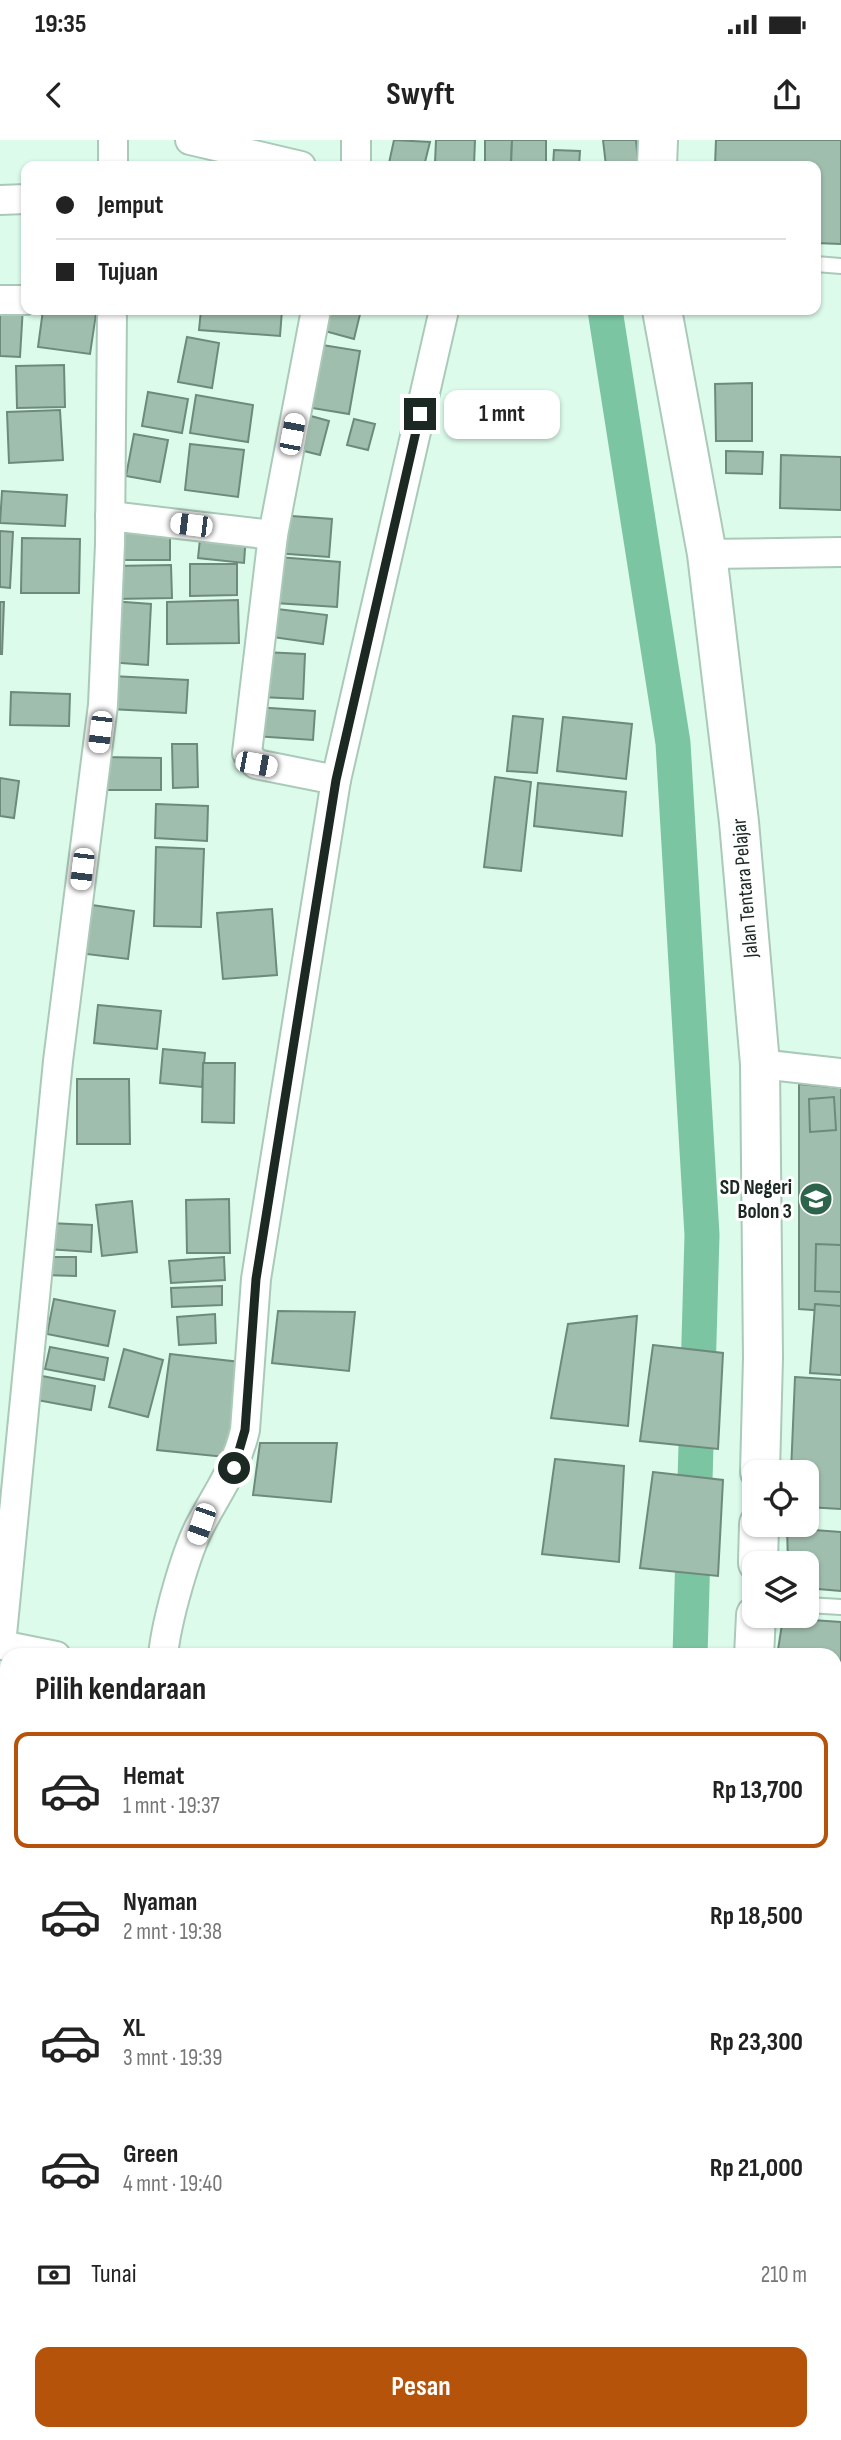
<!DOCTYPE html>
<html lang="id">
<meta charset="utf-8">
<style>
body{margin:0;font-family:"Sofia Sans Condensed",sans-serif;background:#f2f2f2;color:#222;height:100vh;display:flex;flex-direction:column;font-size:26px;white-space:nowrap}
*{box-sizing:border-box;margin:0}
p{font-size:23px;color:#767676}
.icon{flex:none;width:38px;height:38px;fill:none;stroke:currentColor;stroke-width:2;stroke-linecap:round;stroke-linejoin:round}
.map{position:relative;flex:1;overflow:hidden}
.side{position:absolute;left:0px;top:1508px;width:842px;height:793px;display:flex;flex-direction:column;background:#fff;border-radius:21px 21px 0 0;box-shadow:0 2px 5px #0004}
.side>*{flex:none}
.top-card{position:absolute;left:21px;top:21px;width:800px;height:154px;border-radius:14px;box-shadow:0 2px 5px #0004;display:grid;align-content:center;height:154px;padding:0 35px;background:#fff}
.fabs{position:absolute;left:742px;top:1320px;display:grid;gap:14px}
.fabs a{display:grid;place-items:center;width:77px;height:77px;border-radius:14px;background:#fff;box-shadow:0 2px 5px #0004;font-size:35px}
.end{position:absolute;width:32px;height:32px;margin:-16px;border:9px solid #1c2822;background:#fff;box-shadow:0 0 0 4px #fff}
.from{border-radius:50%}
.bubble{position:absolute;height:49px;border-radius:14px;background:#fff;box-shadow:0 2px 5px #0004;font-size:23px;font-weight:700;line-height:49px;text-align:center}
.car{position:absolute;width:21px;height:42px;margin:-21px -10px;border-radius:9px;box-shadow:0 0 5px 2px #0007;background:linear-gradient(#fff 24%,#345 0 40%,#fff 0 76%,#345 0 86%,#fff 0)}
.top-card b{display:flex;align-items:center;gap:24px;height:66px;font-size:26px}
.top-card b+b{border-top:2px solid #e0e0e0}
.top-card i{width:18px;height:18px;background:#222}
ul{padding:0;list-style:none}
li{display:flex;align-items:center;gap:21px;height:116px;margin:0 14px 10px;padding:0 21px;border:4px solid transparent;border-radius:14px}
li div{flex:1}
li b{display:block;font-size:26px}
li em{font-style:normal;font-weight:700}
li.on{border-color:#b45309}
li>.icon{width:63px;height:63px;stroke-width:1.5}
h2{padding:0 35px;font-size:32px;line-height:84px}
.pay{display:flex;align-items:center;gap:18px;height:77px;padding:0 35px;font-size:26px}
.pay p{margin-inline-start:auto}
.button{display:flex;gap:14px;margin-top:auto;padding:14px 35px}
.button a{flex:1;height:80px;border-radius:14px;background:#b45309;color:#fff;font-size:28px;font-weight:700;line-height:80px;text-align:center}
.status{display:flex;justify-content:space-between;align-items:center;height:49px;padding:0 35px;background:#fff;direction:ltr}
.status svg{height:19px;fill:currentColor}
header{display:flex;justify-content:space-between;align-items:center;height:91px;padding:0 35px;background:#fff;font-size:32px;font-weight:700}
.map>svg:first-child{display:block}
.green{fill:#addec4}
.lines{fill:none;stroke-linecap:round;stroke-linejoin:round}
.canal{stroke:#7cc5a2;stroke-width:35}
.building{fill:#a0beae;stroke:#6d8a7b;stroke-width:2}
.lane-casing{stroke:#aac9b8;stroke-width:18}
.street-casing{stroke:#aac9b8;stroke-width:32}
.secondary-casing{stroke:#aac9b8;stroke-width:42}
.lane{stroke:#fff;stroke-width:14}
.street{stroke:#fff;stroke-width:28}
.secondary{stroke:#fff;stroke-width:38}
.route{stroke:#1c2822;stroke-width:9}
.labels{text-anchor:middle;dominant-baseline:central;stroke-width:6;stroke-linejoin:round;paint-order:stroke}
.street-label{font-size:21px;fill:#1c2822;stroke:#fff}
.poi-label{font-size:21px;font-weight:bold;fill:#1c2822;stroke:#fff;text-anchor:end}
</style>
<div class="status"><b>19:35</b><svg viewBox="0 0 49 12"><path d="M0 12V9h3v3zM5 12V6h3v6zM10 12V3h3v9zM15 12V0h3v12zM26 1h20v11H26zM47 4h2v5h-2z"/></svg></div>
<header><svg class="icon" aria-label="back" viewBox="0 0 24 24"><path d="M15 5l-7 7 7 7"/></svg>Swyft<svg class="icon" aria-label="share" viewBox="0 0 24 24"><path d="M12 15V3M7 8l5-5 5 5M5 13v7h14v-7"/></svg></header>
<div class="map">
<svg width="841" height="2300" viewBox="0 0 841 2300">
<rect width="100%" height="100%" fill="#dcfbeb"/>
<path class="green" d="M835,2159L841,2160V2290L835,2289Z"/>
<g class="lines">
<g class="canal">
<path d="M605,170L673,603L702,1095L690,1516"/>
<path d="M492,2300L494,2294"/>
</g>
</g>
<g class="building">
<path d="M394,0L430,2L424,26L389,23Z"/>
<path d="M436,0H475L474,25L435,23Z"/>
<path d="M485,0H512L511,26H485Z"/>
<path d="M512,0H546V26H511Z"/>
<path d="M603,0H636L638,22L606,26Z"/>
<path d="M716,0H841V104L816,103V26H715Z"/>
<path d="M554,10L580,11L579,26H553Z"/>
<path d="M0,165L23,166L20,217L0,216Z"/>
<path d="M43,170L96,174L90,214L38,207Z"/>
<path d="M201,170H282L280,196L199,190Z"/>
<path d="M319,170H361L354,199L314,188Z"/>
<path d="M187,197L219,203L212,248L178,242Z"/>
<path d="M310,203L360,211L349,274L300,266Z"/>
<path d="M64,225L65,267L17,268L16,226Z"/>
<path d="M752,243V301H716L715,244Z"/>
<path d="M148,252L188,259L182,293L142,286Z"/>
<path d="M196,255L253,265L248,302L190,293Z"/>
<path d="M60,270L63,320L9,323L7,272Z"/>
<path d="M300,273L329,281L320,315L292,308Z"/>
<path d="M354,279L375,284L368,310L347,305Z"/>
<path d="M134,294L168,300L160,342L126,336Z"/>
<path d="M190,304L244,310L238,357L185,350Z"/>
<path d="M726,311L763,312L762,334L726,333Z"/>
<path d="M781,315L841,317V370L780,368Z"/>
<path d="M2,351L67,355L65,386L0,383Z"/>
<path d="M278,375L332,379L329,417L275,413Z"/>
<path d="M119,384H170V420H120Z"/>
<path d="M201,389L246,394L244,423L198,418Z"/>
<path d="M0,391L13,392L10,448L0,447Z"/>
<path d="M22,398L80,399L79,453H21Z"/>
<path d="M278,417L340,422L337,467L275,463Z"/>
<path d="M190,424H237V455L190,456Z"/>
<path d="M171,425L172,458L114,459L113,426Z"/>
<path d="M238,460L239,503L167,504V462Z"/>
<path d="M111,461L151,464L148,525L108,522Z"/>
<path d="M0,462H4L2,514H0Z"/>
<path d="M269,468L327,475L323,504L265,496Z"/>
<path d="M263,512L305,514L303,559L261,557Z"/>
<path d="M112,536L188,540L186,573L110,569Z"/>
<path d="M11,552L70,554L69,586L10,585Z"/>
<path d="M255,567L315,571L313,600L253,596Z"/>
<path d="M513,576L543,579L537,633L507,631Z"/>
<path d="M563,577L632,584L626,639L557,631Z"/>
<path d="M172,604H197L198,647L173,648Z"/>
<path d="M101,617L161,618V650H101Z"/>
<path d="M495,637L531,642L521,731L484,727Z"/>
<path d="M0,638L19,641L14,678L0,676Z"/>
<path d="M538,643L626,652L622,696L534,686Z"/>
<path d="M156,664L208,666L207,701L155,698Z"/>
<path d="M156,707L204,709L201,787L154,786Z"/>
<path d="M92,765L134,771L128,819L86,814Z"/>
<path d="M272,769L277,835L223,839L217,773Z"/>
<path d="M98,865L161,871L157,909L94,903Z"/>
<path d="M163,909L205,913L202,947L160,943Z"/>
<path d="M203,923H235L234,983L202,982Z"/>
<path d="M77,939H129L130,1004H77Z"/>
<path d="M799,944L841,948V1172L799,1169Z"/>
<path d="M834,957L836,990L810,992L809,959Z"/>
<path d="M229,1059L230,1113H187L186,1060Z"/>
<path d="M132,1061L137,1112L102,1116L96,1065Z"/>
<path d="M49,1083L92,1085L91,1112L47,1109Z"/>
<path d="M816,1104L841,1105V1152L815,1151Z"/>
<path d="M43,1117H76V1136L43,1135Z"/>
<path d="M224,1117L225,1140L171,1143L169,1121Z"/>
<path d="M222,1146V1165L172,1167L171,1148Z"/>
<path d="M54,1159L115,1171L108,1206L47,1194Z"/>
<path d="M815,1164L841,1166V1235L810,1233Z"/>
<path d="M278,1171L355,1172L349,1231L272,1223Z"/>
<path d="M215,1174L216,1203L179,1205L177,1177Z"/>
<path d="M637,1176L628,1286L551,1278L568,1184Z"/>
<path d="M653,1205L723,1213L718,1309L640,1301Z"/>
<path d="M50,1207L108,1218L104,1240L45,1229Z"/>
<path d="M124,1209L163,1220L148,1277L109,1267Z"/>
<path d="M170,1214L240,1222L235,1318L157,1310Z"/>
<path d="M42,1236L95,1246L91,1270L37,1260Z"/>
<path d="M795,1237L841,1240V1369L807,1367V1332H791Z"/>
<path d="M260,1303H337L331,1362L253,1355Z"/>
<path d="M555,1319L624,1326L619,1422L542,1414Z"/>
<path d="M653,1332L723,1340L718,1436L640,1428Z"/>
<path d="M787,1388L841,1392V1451L807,1448V1423H788Z"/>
<path d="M783,1478L841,1482V1570H835V1516H777Z"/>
<path d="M835,1631H841V1769L835,1768Z"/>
<rect x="835" y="1782" width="6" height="174"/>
<path d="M835,1961L841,1962V2071H835Z"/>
<path d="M0,1970L7,1971V2038L0,2037Z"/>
<path d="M0,2212L7,2213V2294H455L453,2300H0Z"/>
<path d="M629,2294H767L827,2300H629Z"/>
</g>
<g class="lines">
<defs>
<g id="lane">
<path d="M816,124L841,126"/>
<path d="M807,1465L841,1467"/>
<path d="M835,1775H841"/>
<path d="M0,1992H7"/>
</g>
<g id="street">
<path d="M190,0L301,26"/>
<path d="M113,26V0"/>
<path d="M356,26V0"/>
<path d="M0,60L26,59"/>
<path d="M0,160H26"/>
<path d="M110,376L273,395L316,170"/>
<path d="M273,395L247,613L256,624L336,640"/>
<path d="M707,414L841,412"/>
<path d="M760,924L841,933"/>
<path d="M56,1516L1,1505L58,921L103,565L110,404L112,170"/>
<path d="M163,1516C166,1483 186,1410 202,1382C219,1350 237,1326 245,1290L256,1139L336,640L444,170"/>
<path d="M0,1659L7,1660"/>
<path d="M835,2148L841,2149"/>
</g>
<g id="secondary">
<path d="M657,26L658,0"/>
<path d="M662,170L707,414L739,682L760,924L763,1218L760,1332"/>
<path d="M758,1423L759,1384"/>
<path d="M754,1516L756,1475"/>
<path d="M565,2300L568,2294"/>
</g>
</defs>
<use href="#lane" class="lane-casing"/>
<use href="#street" class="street-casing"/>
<use href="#secondary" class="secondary-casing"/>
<use href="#lane" class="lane"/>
<use href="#street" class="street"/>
<use href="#secondary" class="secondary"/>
</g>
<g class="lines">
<path class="route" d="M234,1328L245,1290L256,1139L336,640L420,274"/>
</g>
<defs>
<symbol id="school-disc" viewBox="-11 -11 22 22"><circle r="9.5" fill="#2d644b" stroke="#fff"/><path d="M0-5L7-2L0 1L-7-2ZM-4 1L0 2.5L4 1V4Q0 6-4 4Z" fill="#fff"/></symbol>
</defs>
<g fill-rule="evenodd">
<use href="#school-disc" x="797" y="1040" width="38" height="38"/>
</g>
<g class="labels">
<g class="street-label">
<text transform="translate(745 748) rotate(-95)">Jalan Tentara Pelajar</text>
</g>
<g class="poi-label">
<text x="792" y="1047">SD Negeri<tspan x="792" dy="24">Bolon 3</tspan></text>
</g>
</g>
</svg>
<div class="fabs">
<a><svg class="icon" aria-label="locate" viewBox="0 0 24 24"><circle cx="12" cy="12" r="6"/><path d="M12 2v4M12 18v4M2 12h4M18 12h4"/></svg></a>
<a><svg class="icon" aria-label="layers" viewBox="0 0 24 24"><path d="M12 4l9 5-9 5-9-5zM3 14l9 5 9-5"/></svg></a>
</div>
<i class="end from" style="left:234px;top:1328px"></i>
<i class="end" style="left:420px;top:274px"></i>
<div class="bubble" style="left:444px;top:250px;width:116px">1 mnt</div>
<i class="car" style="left:292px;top:294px;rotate:11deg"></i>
<i class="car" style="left:191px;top:385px;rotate:277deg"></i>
<i class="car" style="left:100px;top:592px;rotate:187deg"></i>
<i class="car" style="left:256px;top:624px;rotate:101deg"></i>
<i class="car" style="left:82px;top:729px;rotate:187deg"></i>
<i class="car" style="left:201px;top:1384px;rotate:199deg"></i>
<div class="top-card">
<b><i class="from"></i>Jemput</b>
<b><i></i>Tujuan</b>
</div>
<section class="side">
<h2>Pilih kendaraan</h2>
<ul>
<li class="on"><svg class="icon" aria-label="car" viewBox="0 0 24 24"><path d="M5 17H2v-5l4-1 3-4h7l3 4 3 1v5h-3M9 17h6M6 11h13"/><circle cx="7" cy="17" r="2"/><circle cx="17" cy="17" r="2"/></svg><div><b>Hemat</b><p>1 mnt · 19:37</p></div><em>Rp 13,700</em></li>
<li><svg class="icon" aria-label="car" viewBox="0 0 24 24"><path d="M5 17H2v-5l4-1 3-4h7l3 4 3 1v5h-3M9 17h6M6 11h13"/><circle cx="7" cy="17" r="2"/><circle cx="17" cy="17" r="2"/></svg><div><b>Nyaman</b><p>2 mnt · 19:38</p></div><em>Rp 18,500</em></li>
<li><svg class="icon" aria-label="car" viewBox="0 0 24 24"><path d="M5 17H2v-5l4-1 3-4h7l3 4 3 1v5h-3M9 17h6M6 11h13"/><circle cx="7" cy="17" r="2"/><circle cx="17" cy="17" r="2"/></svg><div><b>XL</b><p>3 mnt · 19:39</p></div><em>Rp 23,300</em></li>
<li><svg class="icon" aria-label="car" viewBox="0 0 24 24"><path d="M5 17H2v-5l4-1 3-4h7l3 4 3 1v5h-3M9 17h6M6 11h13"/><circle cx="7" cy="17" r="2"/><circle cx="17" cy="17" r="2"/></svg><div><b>Green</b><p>4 mnt · 19:40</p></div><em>Rp 21,000</em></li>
</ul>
<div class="pay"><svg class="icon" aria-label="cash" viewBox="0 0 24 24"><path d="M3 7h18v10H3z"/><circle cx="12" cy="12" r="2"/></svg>Tunai<p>210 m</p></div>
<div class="button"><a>Pesan</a></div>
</section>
</div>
